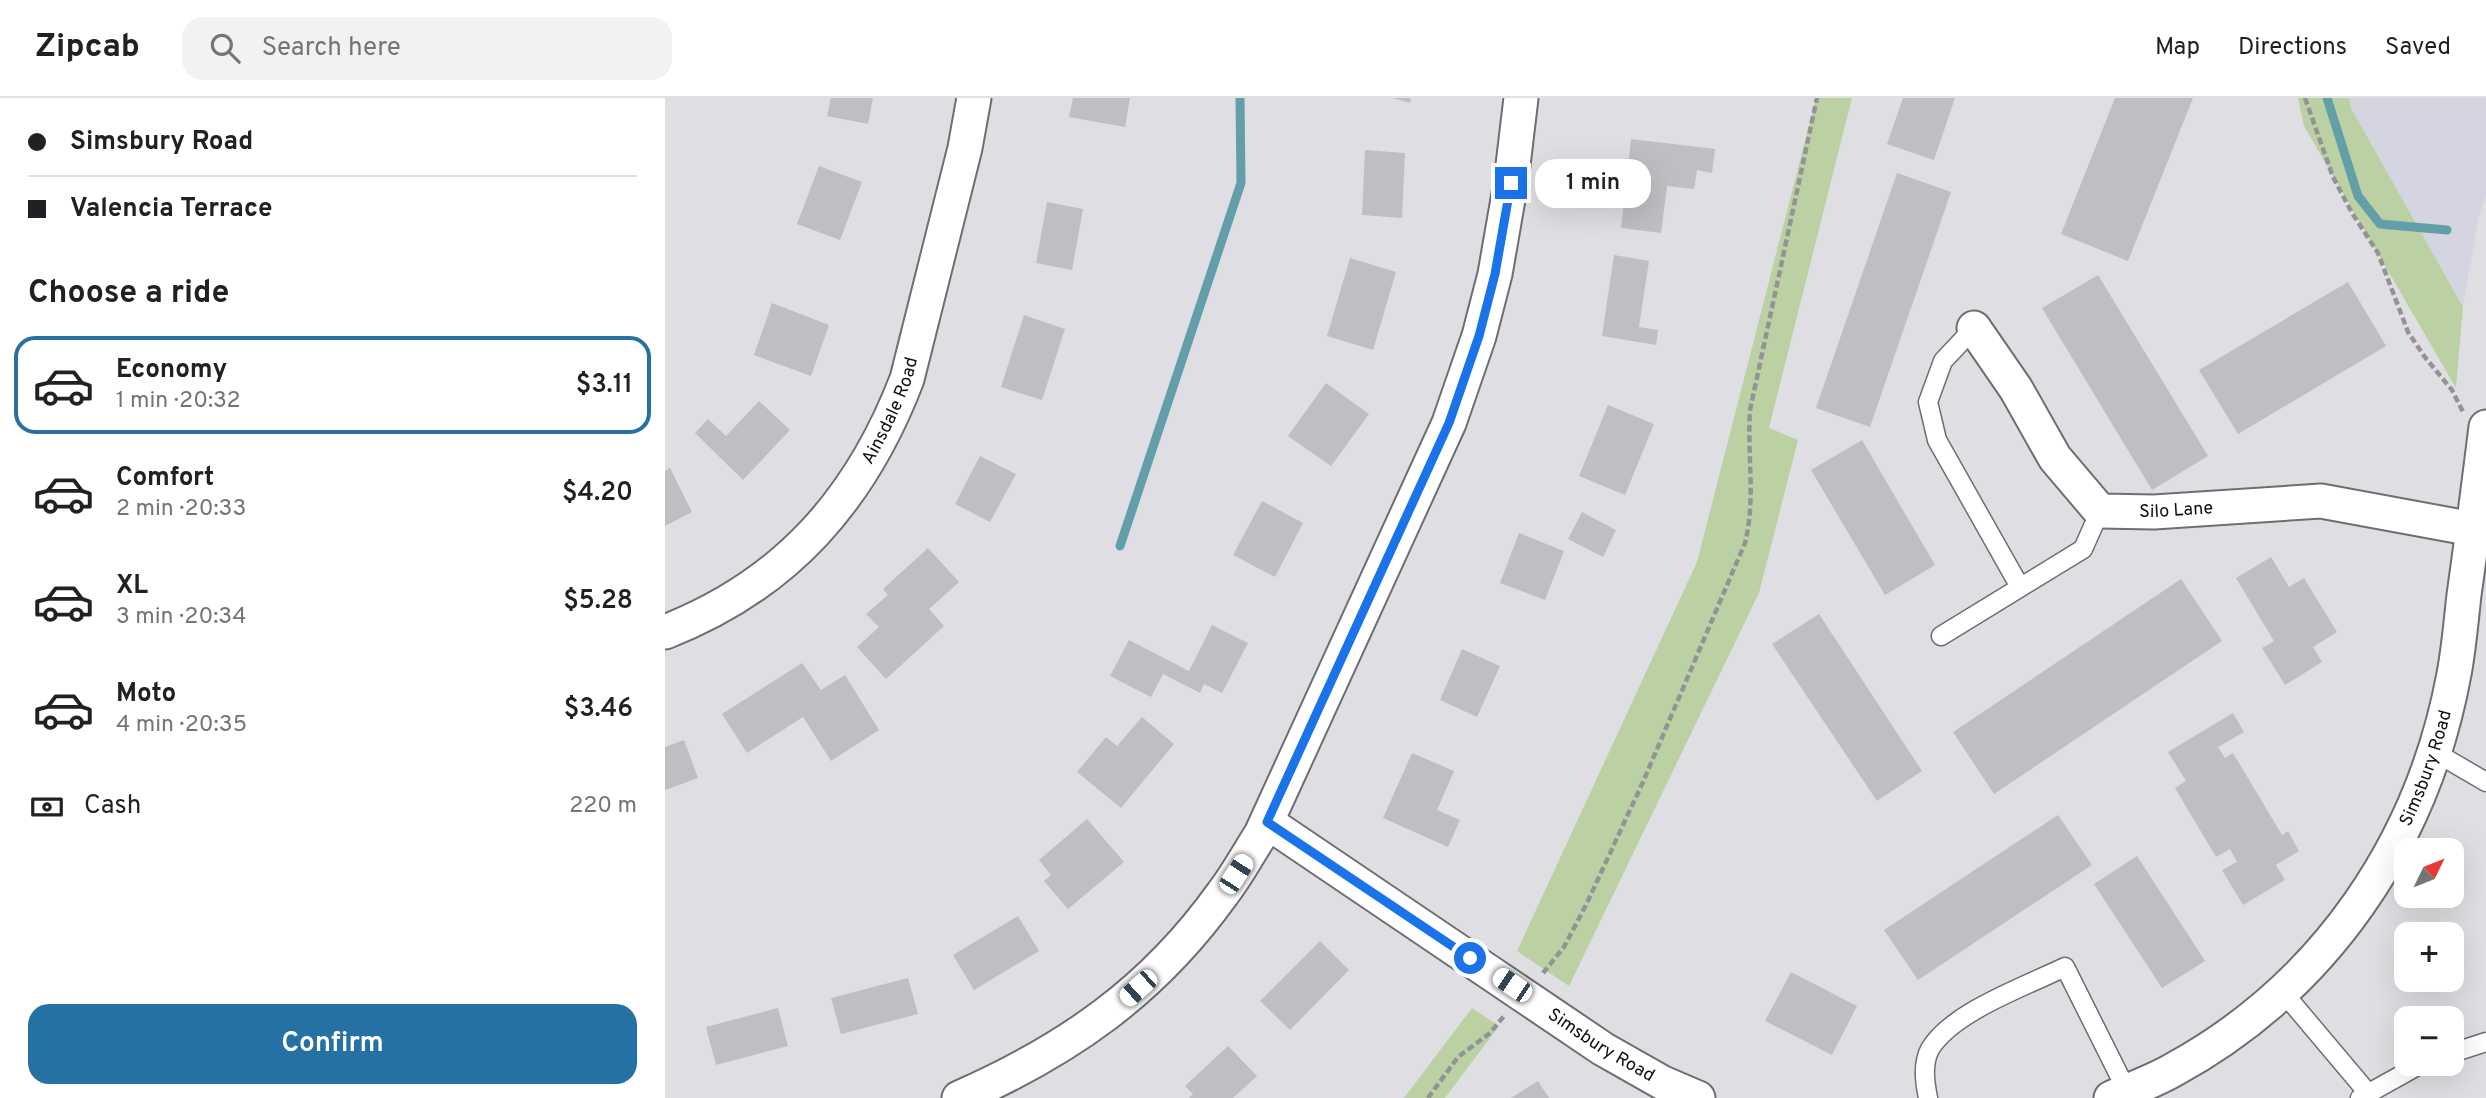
<!DOCTYPE html>
<meta charset="utf-8">
<style>
body{margin:0;font-family:Overpass,sans-serif;background:#f2f2f2;color:#202124;height:100vh;display:flex;flex-direction:column;font-size:26px;white-space:nowrap}
*{box-sizing:border-box;margin:0}
p{font-size:23px;color:#757577}
.icon{flex:none;width:38px;height:38px;fill:none;stroke:currentColor;stroke-width:2;stroke-linecap:round;stroke-linejoin:round}
.map{position:relative;flex:1;overflow:hidden}
.drawer{display:flex;flex-direction:column;background:#fff;width:665px}
.drawer>*{flex:none}
.guide{display:grid;align-content:center;height:154px;padding:0 28px;background:#fff}
.needle{width:46px;rotate:47deg}
.fabs{position:absolute;left:1729px;top:740px;display:grid;gap:14px}
.fabs a{display:grid;place-items:center;width:70px;height:70px;border-radius:14px;background:#fff;box-shadow:0 7px 28px #0002;font-size:35px}
.end{position:absolute;width:32px;height:32px;margin:-16px;border:9px solid #1a73e8;background:#fff;box-shadow:0 0 0 4px #fff}
.from{border-radius:50%}
.bubble{position:absolute;height:49px;border-radius:21px;background:#fff;box-shadow:0 7px 28px #0002;font-size:23px;font-weight:600;line-height:49px;text-align:center}
.car{position:absolute;width:21px;height:42px;margin:-21px -10px;border-radius:9px;box-shadow:0 0 5px 2px #0007;background:linear-gradient(#fff 24%,#345 0 40%,#fff 0 76%,#345 0 86%,#fff 0)}
.guide b{display:flex;align-items:center;gap:24px;height:66px;font-size:26px}
.guide b+b{border-top:2px solid #e0e0e0}
.guide i{width:18px;height:18px;background:#202124}
ul{padding:0;list-style:none}
li{display:flex;align-items:center;gap:21px;height:98px;margin:0 14px 10px;padding:0 14px;border:4px solid transparent;border-radius:21px}
li div{flex:1}
li b{display:block;font-size:26px}
li em{font-style:normal;font-weight:600}
li.selected{border-color:#2671a4}
li>.icon{width:63px;height:63px;stroke-width:1.5}
h2{padding:0 28px;font-size:32px;line-height:84px}
.pay{display:flex;align-items:center;gap:18px;height:77px;padding:0 28px;font-size:26px}
.pay p{margin-inline-start:auto}
.cta{display:flex;gap:14px;margin-top:auto;padding:14px 28px}
.cta a{flex:1;height:80px;border-radius:21px;background:#2671a4;color:#fff;font-size:28px;font-weight:600;line-height:80px;text-align:center}
header{display:flex;align-items:center;gap:42px;box-sizing:border-box;height:98px;padding:0 35px;background:#fff;border-bottom:2px solid #e0e0e0}
header strong{font-size:33px}
nav{display:flex;gap:38px;margin-inline-start:auto;font-size:24px}
.search{width:490px;height:63px;background:#f2f2f2;display:flex;align-items:center;gap:18px;box-sizing:border-box;padding:0 24px;border-radius:21px;color:#757577;font-size:26px}
main{display:flex;flex:1;min-height:0}
.map>svg:first-child{display:block}
.built{fill:#d5d5e1}
.green{fill:#bbd0a3}
.lines{fill:none;stroke-linecap:round;stroke-linejoin:round}
.stream{stroke:#629fa9;stroke-width:9}
.building{fill:#bebec3}
.service-casing{stroke:#6e6e72;stroke-width:21}
.minor-casing{stroke:#6e6e72;stroke-width:37}
.path{stroke:#939396;stroke-width:4.5;stroke-dasharray:7 3.5;stroke-linecap:butt}
.service{stroke:#fff;stroke-width:18}
.minor{stroke:#fff;stroke-width:33}
.route{stroke:#1a73e8;stroke-width:9}
.labels{text-anchor:middle;dominant-baseline:central;stroke-width:5;stroke-linejoin:round;paint-order:stroke}
.street-label{font-size:18px;fill:#0e0e10;stroke:#ececf1}
</style>
<header>
<strong>Zipcab</strong>
<div class="search"><svg class="icon" aria-label="search" viewBox="0 0 24 24"><circle cx="10" cy="10" r="6"/><path d="M15 15l6 6"/></svg>Search here</div>
<nav><a>Map</a><a>Directions</a><a>Saved</a></nav>
</header>
<main>
<section class="drawer">
<div class="guide">
<b><i class="from"></i>Simsbury Road</b>
<b><i></i>Valencia Terrace</b>
</div>
<h2>Choose a ride</h2>
<ul>
<li class="selected"><svg class="icon" aria-label="car" viewBox="0 0 24 24"><path d="M5 17H2v-5l4-1 3-4h7l3 4 3 1v5h-3M9 17h6M6 11h13"/><circle cx="7" cy="17" r="2"/><circle cx="17" cy="17" r="2"/></svg><div><b>Economy</b><p>1 min · 20:32</p></div><em>$3.11</em></li>
<li><svg class="icon" aria-label="car" viewBox="0 0 24 24"><path d="M5 17H2v-5l4-1 3-4h7l3 4 3 1v5h-3M9 17h6M6 11h13"/><circle cx="7" cy="17" r="2"/><circle cx="17" cy="17" r="2"/></svg><div><b>Comfort</b><p>2 min · 20:33</p></div><em>$4.20</em></li>
<li><svg class="icon" aria-label="car" viewBox="0 0 24 24"><path d="M5 17H2v-5l4-1 3-4h7l3 4 3 1v5h-3M9 17h6M6 11h13"/><circle cx="7" cy="17" r="2"/><circle cx="17" cy="17" r="2"/></svg><div><b>XL</b><p>3 min · 20:34</p></div><em>$5.28</em></li>
<li><svg class="icon" aria-label="car" viewBox="0 0 24 24"><path d="M5 17H2v-5l4-1 3-4h7l3 4 3 1v5h-3M9 17h6M6 11h13"/><circle cx="7" cy="17" r="2"/><circle cx="17" cy="17" r="2"/></svg><div><b>Moto</b><p>4 min · 20:35</p></div><em>$3.46</em></li>
</ul>
<div class="pay"><svg class="icon" aria-label="cash" viewBox="0 0 24 24"><path d="M3 7h18v10H3z"/><circle cx="12" cy="12" r="2"/></svg>Cash<p>220 m</p></div>
<div class="cta"><a>Confirm</a></div>
</section>
<div class="map">
<svg width="1821" height="1000" viewBox="0 0 1821 1000">
<rect width="100%" height="100%" fill="#dfdfe3"/>
<path class="built" d="M1684,0H1821V99L1814,117L1798,209L1686,10Z"/>
<g class="green">
<path d="M1151,0H1187L1104,330L1133,342L1094,495L904,888L852,853L1032,464Z"/>
<path d="M1633,0H1684L1686,10L1798,209L1791,290L1639,28Z"/>
<path d="M807,910L834,928L780,1000H739Z"/>
</g>
<g class="lines">
<g class="stream">
<path d="M1662,0L1693,98L1715,126L1782,132"/>
<path d="M455,448L576,85L575,0"/>
</g>
</g>
<g class="building">
<path d="M166,0H208L203,26L162,18Z"/>
<path d="M408,0H465L460,29L404,19Z"/>
<path d="M728,0H746L745,5Z"/>
<path d="M1238,0H1290L1269,62L1222,46Z"/>
<path d="M1450,0H1528L1463,163L1396,136Z"/>
<path d="M966,41L1050,51L1047,75L1032,72L1029,91L1002,88L996,135L956,130Z"/>
<path d="M700,52L740,55L737,120L697,117Z"/>
<path d="M154,68L197,84L175,142L132,126Z"/>
<path d="M1232,75L1286,94L1205,329L1151,310Z"/>
<path d="M382,104L418,111L407,172L371,165Z"/>
<path d="M949,157L984,163L974,229L993,232L991,247L937,238Z"/>
<path d="M685,160L731,174L708,252L662,238Z"/>
<path d="M1433,177L1543,358L1487,392L1377,210Z"/>
<path d="M1683,184L1721,248L1573,336L1534,272Z"/>
<path d="M107,205L164,227L146,278L89,257Z"/>
<path d="M359,217L400,231L377,302L336,289Z"/>
<path d="M661,285L704,316L666,368L623,338Z"/>
<path d="M94,303L125,332L78,382L30,335L43,321L61,338Z"/>
<path d="M943,307L989,326L960,397L914,378Z"/>
<path d="M1197,342L1270,467L1220,497L1146,372Z"/>
<path d="M315,358L351,376L325,424L290,406Z"/>
<path d="M5,370L27,414L0,428V373Z"/>
<path d="M597,403L638,425L610,479L568,457Z"/>
<path d="M917,414L951,432L938,459L903,441Z"/>
<path d="M854,435L899,453L880,502L835,485Z"/>
<path d="M263,450L294,484L264,511L279,528L221,581L192,549L214,529L201,516L223,497L218,491Z"/>
<path d="M1606,459L1624,489L1639,480L1672,534L1648,549L1657,564L1620,587L1597,550L1609,543L1571,480Z"/>
<path d="M1516,481L1557,543L1329,696L1288,634Z"/>
<path d="M1154,516L1257,673L1212,703L1107,546Z"/>
<path d="M547,527L583,545L557,595L539,586L535,595L498,576L486,599L445,578L464,542L524,573Z"/>
<path d="M797,551L835,568L812,619L775,602Z"/>
<path d="M137,565L156,592L180,577L214,632L166,663L138,619L82,655L57,616Z"/>
<path d="M1568,615L1579,634L1553,649L1560,660L1568,655L1617,737L1623,733L1634,753L1611,767L1620,782L1578,807L1557,772L1572,764L1565,751L1551,759L1510,690L1521,683L1503,654Z"/>
<path d="M477,619L509,646L456,710L412,674L441,639L452,648Z"/>
<path d="M19,642L33,680L0,692V649Z"/>
<path d="M747,655L789,673L772,712L795,722L783,749L718,720Z"/>
<path d="M1393,717L1427,767L1253,882L1219,832Z"/>
<path d="M422,721L459,764L403,811L379,783L386,777L374,762Z"/>
<path d="M1472,758L1540,863L1497,890L1429,786Z"/>
<path d="M353,818L374,853L309,892L288,857Z"/>
<path d="M655,843L684,872L625,932L595,903Z"/>
<path d="M1126,874L1192,908L1167,957L1100,923Z"/>
<path d="M243,880L253,916L176,936L166,900Z"/>
<path d="M113,910L123,948L51,967L41,929Z"/>
<path d="M563,948L592,978L568,1000H524L528,996L520,988Z"/>
<path d="M873,983L884,1000H846Z"/>
</g>
<g class="lines">
<defs>
<g id="service">
<path d="M1309,230L1278,263L1263,304L1272,342L1355,489"/>
<path d="M1276,538L1418,451L1435,413"/>
<path d="M1768,653L1821,684"/>
<path d="M1617,893L1703,995"/>
<path d="M1787,955L1821,944"/>
<path d="M1263,1000C1260,985 1257,966 1265,951C1287,914 1361,888 1400,869L1462,993"/>
<path d="M1695,1000L1756,966"/>
</g>
<g id="minor">
<path id="s1" d="M1309,230L1351,291L1390,360L1435,413L1489,414L1656,403L1808,431"/>
<path id="s2" d="M0,534C121,487 196,401 242,281L300,50L309,0"/>
<path id="s3" d="M602,724L938,951L998,985L1033,1000"/>
<path d="M294,1000C403,952 488,893 558,795C572,777 583,756 596,736L784,325L814,238L830,176L846,84L856,0"/>
<path id="s4" d="M1446,1000C1466,991 1489,983 1508,972C1660,889 1758,744 1789,576C1794,550 1796,523 1799,497C1807,441 1814,385 1821,329"/>
</g>
</defs>
<use href="#service" class="service-casing"/>
<use href="#minor" class="minor-casing"/>
<g class="path">
<path d="M1640,0L1668,79L1687,115L1713,155L1743,234L1759,258L1787,292L1798,314"/>
<path d="M878,875L899,849L921,807L978,684L1080,445C1091,401 1082,357 1085,312L1152,0"/>
<path d="M763,1000L793,959L825,935L839,918"/>
</g>
<use href="#service" class="service"/>
<use href="#minor" class="minor"/>
</g>
<g class="lines">
<path class="route" d="M805,860L602,724L784,325L814,238L830,176L846,85"/>
</g>
<g class="labels">
<g class="street-label">
<text stroke="none"><textPath href="#s2" startOffset="326">Ainsdale Road</textPath></text>
<text stroke="none"><textPath href="#s1" startOffset="299">Silo Lane</textPath></text>
<text stroke="none"><textPath href="#s4" startOffset="472">Simsbury Road</textPath></text>
<text stroke="none"><textPath href="#s3" startOffset="402">Simsbury Road</textPath></text>
</g>
</g>
</svg>
<div class="fabs">
<a><svg class="needle" viewBox="-14 -14 28 28"><path d="M0-13l5 13h-10z" fill="#e53935"/><path d="M0 13l5-13h-10z" fill="#757577"/></svg></a>
<a>+</a>
<a>−</a>
</div>
<i class="end from" style="left:805px;top:860px"></i>
<i class="end" style="left:846px;top:85px"></i>
<div class="bubble" style="left:870px;top:61px;width:116px">1 min</div>
<i class="car" style="left:571px;top:776px;rotate:33deg"></i>
<i class="car" style="left:847px;top:887px;rotate:304deg"></i>
<i class="car" style="left:473px;top:890px;rotate:228deg"></i>
</div>
</main>
